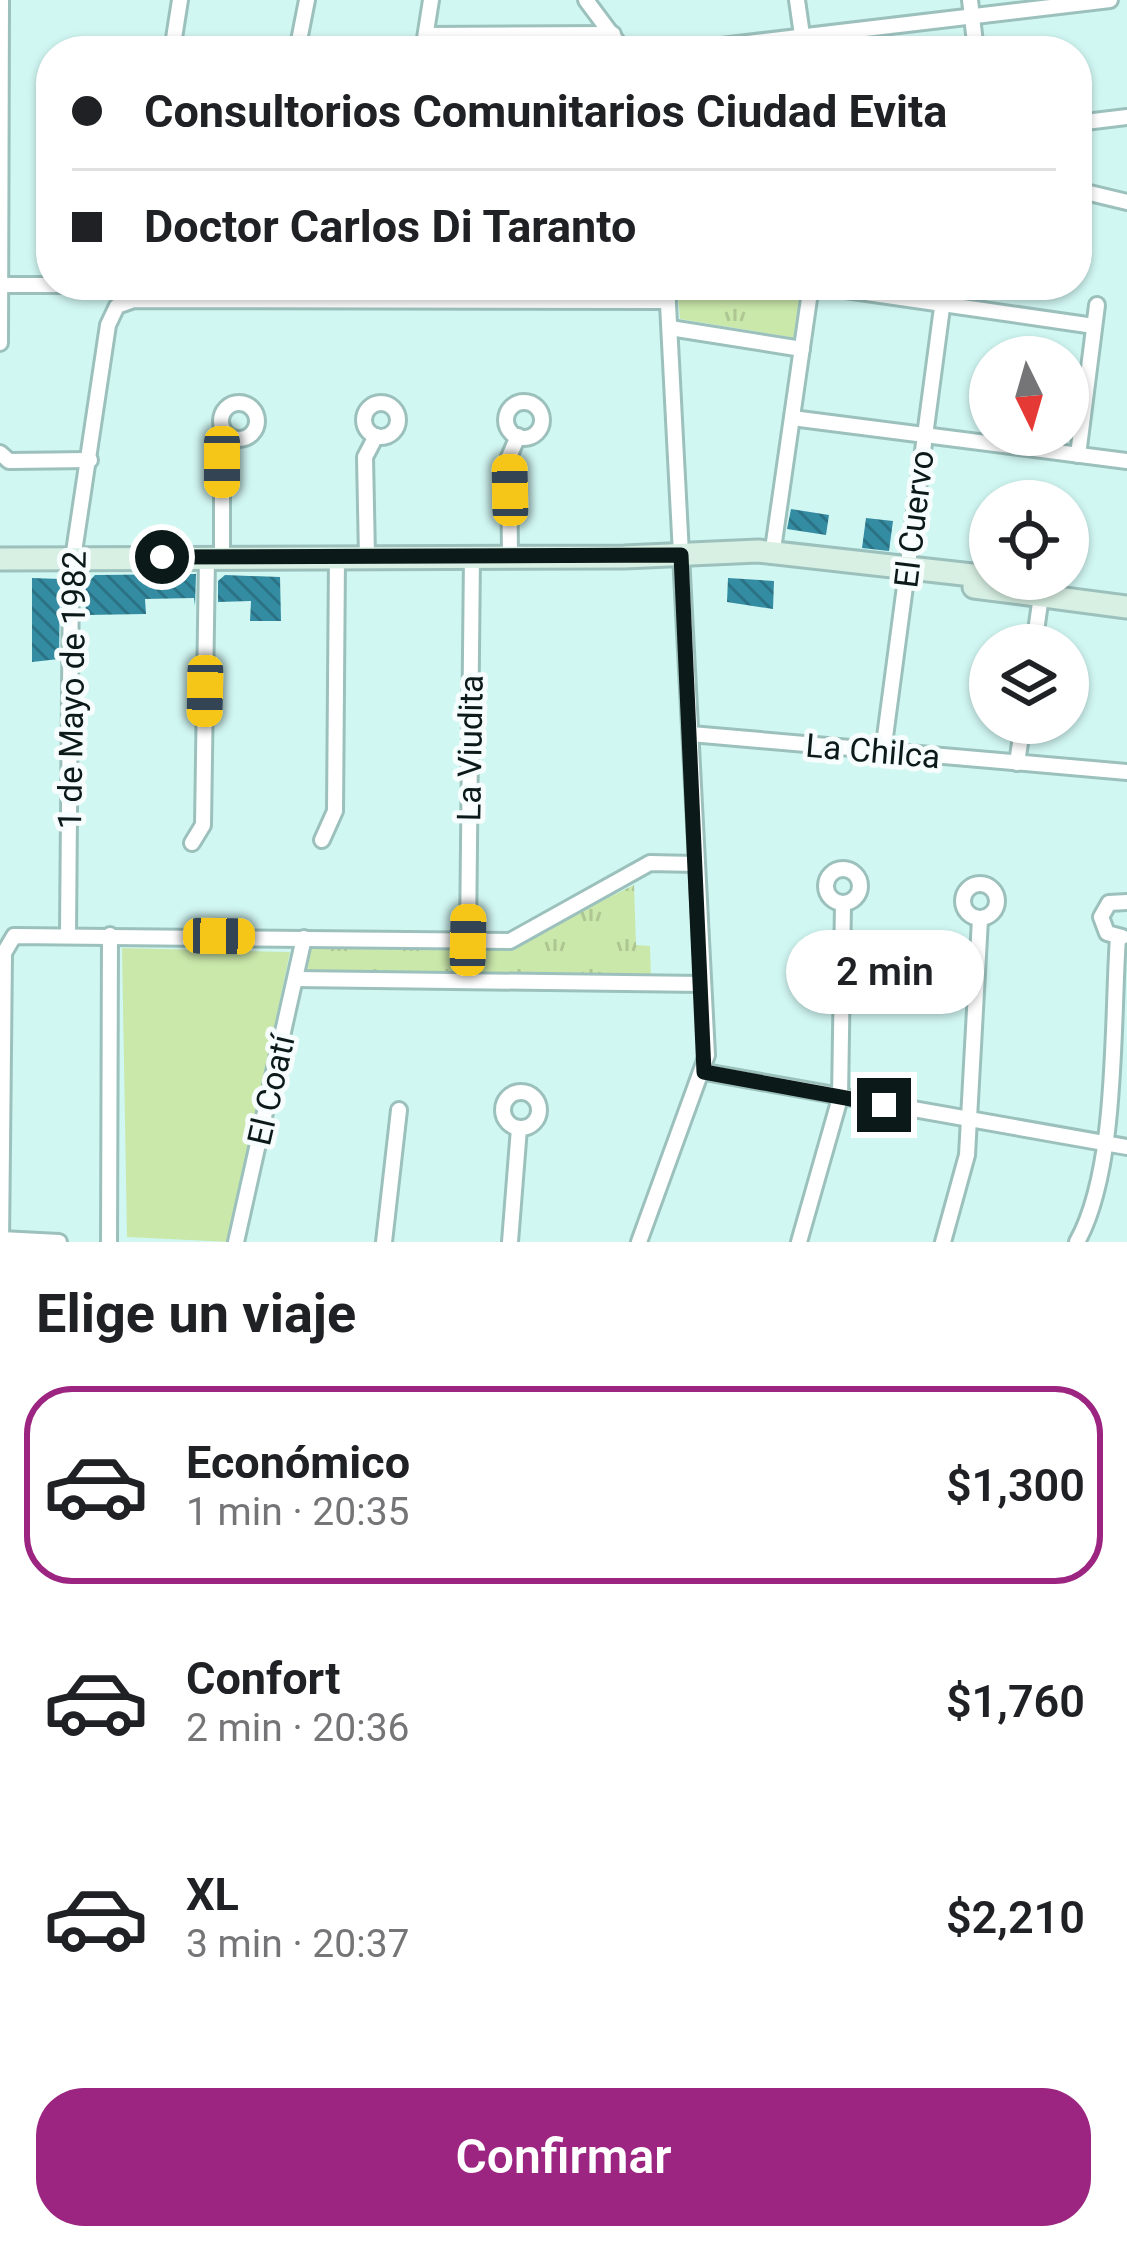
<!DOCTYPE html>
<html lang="es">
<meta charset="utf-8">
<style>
body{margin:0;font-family:Roboto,sans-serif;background:#f6f6f6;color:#202124;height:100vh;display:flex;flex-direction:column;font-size:45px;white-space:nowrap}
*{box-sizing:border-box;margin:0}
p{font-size:39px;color:#757577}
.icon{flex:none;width:66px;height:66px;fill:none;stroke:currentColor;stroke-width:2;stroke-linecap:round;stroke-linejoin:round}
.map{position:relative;height:1242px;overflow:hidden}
.details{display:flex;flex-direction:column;background:#fff;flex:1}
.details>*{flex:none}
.guide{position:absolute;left:36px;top:36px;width:1056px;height:264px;border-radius:48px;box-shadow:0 3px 9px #0004;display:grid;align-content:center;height:264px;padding:0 36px;background:#fff}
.needle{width:78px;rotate:175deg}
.fabs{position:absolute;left:969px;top:336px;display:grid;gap:24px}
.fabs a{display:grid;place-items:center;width:120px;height:120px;border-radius:50%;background:#fff;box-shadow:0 3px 9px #0004;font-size:60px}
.end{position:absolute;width:54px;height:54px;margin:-27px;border:15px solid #0b1918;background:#fff;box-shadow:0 0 0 6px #fff}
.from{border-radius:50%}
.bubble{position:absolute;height:84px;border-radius:42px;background:#fff;box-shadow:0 3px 9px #0004;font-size:39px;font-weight:600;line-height:84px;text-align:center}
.car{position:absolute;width:36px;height:72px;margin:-36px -18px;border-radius:15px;box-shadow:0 0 9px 3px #0007;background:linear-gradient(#f5c518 24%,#345 0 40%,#f5c518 0 76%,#345 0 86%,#f5c518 0)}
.guide b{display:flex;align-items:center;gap:42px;height:114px;font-size:45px}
.guide b+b{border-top:3px solid #e0e0e0}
.guide i{width:30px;height:30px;background:#202124}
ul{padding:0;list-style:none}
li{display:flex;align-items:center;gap:36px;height:198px;margin:0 24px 18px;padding:0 12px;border:6px solid transparent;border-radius:48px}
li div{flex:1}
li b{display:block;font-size:45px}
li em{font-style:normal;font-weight:600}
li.active{border-color:#9b2580}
li>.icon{width:108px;height:108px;stroke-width:1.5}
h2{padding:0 36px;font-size:54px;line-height:144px}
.button{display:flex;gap:24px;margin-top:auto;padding:24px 36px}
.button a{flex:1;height:138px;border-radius:48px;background:#9b2580;color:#fff;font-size:48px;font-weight:600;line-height:138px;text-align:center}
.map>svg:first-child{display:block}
.green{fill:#cbe8ab}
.park{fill:url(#park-tufts)}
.building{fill:url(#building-back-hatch)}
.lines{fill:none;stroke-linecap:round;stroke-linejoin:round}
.street-casing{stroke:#9cc1bd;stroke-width:20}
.secondary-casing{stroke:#9cc1bd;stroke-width:27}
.street{stroke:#fff;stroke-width:14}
.secondary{stroke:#d8f0e3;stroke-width:21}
.route{stroke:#0b1918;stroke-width:15}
.labels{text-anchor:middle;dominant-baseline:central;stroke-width:10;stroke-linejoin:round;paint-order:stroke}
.street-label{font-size:33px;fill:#0b1918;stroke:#f6fdfc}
</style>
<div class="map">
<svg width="1127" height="1242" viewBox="0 0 1127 1242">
<defs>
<pattern id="park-tufts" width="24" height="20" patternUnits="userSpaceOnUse" patternTransform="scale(3)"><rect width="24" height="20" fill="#cbe8ab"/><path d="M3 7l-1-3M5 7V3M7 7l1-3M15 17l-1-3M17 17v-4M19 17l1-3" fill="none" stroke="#adc692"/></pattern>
<pattern id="building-back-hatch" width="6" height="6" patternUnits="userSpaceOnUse" patternTransform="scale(3)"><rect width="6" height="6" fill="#348ca3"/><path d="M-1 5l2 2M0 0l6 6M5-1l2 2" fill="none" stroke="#2a7284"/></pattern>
</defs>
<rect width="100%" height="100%" fill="#d1f7f3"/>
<path class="green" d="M122,948L290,952L230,1242L127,1237Z"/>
<g class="park">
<path d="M677,285H804L796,338L680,319Z"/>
<path d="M634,885L636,945L650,946L651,977L307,972L309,950L321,944L508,947Z"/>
</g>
<g class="building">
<path d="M791,509L829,515L826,535L787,529Z"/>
<path d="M866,518L893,521L889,551L862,548Z"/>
<path d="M196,574L195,606L194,598L145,599L146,614L86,615L85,586L95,575Z"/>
<path d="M225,575L280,577L281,621H250L251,601L218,602V581Z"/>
<path d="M32,578L60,579L59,659L32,662Z"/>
<path d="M728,578L774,581L773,609L727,602Z"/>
</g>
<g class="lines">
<defs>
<g id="street">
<path d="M586,0L624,51"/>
<path d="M797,0L802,35"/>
<path d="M970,0L976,51"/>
<path d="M426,35L613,34"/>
<path d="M172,51L180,0"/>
<path d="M297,51L307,0"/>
<path d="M423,51L431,0"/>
<path d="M679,51L1110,0"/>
<path d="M1077,123L1127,117"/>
<path d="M1077,190L1127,202"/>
<path d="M0,285H112L130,290"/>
<path d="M670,328L802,349"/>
<path d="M0,343L1,0"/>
<circle cx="524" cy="420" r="18"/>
<circle cx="381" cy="420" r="17"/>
<circle cx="239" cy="421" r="18"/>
<path d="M792,418L1127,461"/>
<path d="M0,453L9,461L90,460"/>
<path d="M1078,455L1097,305"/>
<path d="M510,556L509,457L518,436"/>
<path d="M772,556L811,285L1094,326"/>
<path d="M222,557V450L229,437"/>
<path d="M367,557L365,457L376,436"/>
<path d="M1034,645L1041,596"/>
<path d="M691,734L1127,772"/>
<path d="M883,752L945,285"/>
<path d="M1017,763L1023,723"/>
<path d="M322,840L335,811L337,558"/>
<path d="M192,843L203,825L207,557"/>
<circle cx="843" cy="886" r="17"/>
<circle cx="980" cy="901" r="17"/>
<path d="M68,934L71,572L108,325L117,306L134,300L668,301"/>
<path d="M1122,937L1107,933L1101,917L1109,903L1127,902"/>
<path d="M468,940L472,556"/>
<path d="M296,979L703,984"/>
<path d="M705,1072L1127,1147"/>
<circle cx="521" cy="1110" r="18"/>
<path d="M1,1239L59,1242"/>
<path d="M1,1242L4,953L14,936L510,941L650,863L695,864"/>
<path d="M109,1242L110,935"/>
<path d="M236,1242L304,938"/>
<path d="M384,1242L399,1110"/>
<path d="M510,1242L519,1128"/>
<path d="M639,1242L707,1055L667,285"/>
<path d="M799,1242L840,1098L843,904"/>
<path d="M943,1242L967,1155L980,919"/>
<path d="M1077,1242C1118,1169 1112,1023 1118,937"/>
</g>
<g id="secondary">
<path d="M0,559L624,557L758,551L990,577"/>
<path d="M974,587L1127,607"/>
</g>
</defs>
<use href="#street" class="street-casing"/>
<use href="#secondary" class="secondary-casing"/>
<use href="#street" class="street"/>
<use href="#secondary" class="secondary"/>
</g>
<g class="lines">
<path class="route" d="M162,557L681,555L704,1072L884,1105"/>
</g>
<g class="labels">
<g class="street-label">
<text transform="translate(914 519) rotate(-83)">El Cuervo</text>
<text transform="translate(72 690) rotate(-89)">1 de Mayo de 1982</text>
<text transform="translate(470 748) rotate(-89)">La Viudita</text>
<text transform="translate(873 751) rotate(5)">La Chilca</text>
<text transform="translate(271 1090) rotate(-77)">El Coatí</text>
</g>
</g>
</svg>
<div class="fabs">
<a><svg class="needle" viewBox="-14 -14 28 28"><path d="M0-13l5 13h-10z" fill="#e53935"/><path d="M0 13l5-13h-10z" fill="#757577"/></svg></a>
<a><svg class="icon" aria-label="locate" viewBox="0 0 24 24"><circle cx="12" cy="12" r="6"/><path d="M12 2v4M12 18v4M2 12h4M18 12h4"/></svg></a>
<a><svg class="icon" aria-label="layers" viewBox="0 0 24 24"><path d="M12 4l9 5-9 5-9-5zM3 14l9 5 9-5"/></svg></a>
</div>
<i class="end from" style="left:162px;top:557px"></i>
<i class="end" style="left:884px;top:1105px"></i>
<div class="bubble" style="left:786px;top:930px;width:198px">2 min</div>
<i class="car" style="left:222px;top:462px;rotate:180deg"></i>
<i class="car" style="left:510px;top:490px;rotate:359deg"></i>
<i class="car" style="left:205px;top:691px;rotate:181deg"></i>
<i class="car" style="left:219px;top:936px;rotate:91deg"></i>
<i class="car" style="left:468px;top:940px;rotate:1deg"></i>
<div class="guide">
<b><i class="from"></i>Consultorios Comunitarios Ciudad Evita</b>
<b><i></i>Doctor Carlos Di Taranto</b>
</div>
</div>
<section class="details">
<h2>Elige un viaje</h2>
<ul>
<li class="active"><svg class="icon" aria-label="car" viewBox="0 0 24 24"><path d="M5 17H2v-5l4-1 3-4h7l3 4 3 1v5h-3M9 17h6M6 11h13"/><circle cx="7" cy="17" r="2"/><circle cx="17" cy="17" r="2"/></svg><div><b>Económico</b><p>1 min · 20:35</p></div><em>$1,300</em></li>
<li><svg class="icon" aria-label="car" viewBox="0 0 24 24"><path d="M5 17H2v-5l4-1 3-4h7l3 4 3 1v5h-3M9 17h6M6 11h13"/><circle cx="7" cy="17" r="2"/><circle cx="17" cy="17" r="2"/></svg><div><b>Confort</b><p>2 min · 20:36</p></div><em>$1,760</em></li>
<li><svg class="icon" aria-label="car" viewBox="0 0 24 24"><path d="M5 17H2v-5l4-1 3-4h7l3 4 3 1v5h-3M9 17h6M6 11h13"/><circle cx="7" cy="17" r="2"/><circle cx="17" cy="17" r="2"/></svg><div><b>XL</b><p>3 min · 20:37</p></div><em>$2,210</em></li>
</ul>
<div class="button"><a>Confirmar</a></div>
</section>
